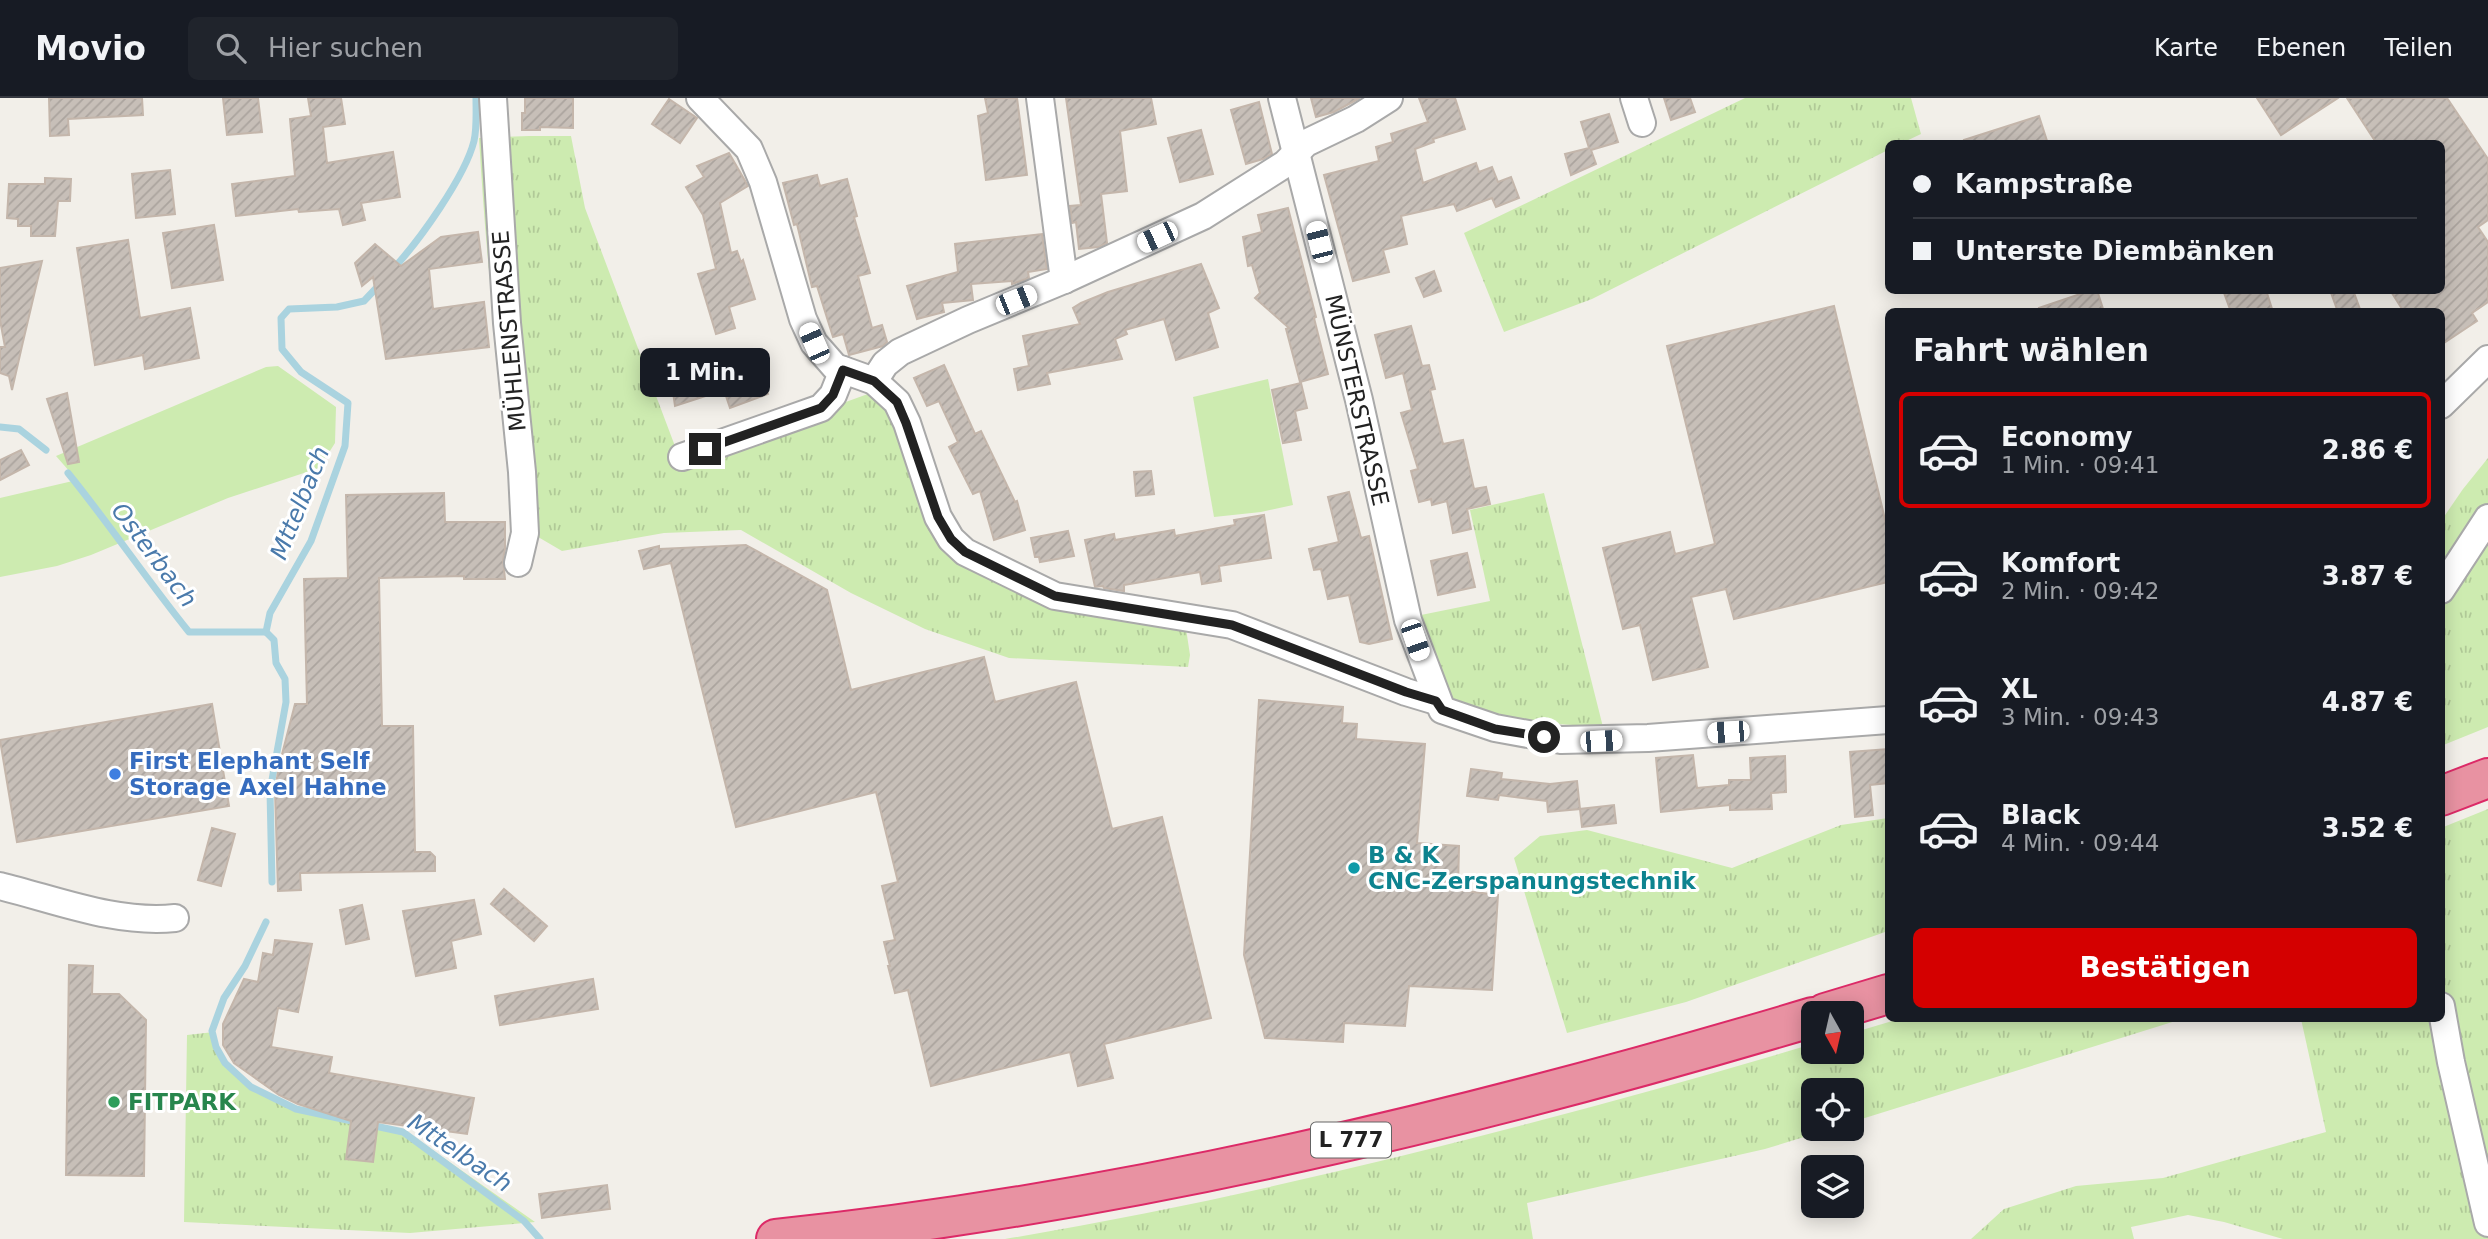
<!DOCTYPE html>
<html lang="de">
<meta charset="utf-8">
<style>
body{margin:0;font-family:"DejaVu Sans",sans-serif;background:#20242c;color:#f1f3f6;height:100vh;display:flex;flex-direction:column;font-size:26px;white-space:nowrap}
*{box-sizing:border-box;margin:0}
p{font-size:23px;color:#9ea1a6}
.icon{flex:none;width:38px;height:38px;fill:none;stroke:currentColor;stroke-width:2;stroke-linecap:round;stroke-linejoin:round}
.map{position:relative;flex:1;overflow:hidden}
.details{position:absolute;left:1885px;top:210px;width:560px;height:714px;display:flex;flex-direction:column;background:#171b24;border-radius:10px;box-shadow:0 4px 18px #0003}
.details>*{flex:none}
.guide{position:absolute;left:1885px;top:42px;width:560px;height:154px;border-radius:10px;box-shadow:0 4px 18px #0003;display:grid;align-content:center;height:154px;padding:0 28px;background:#171b24}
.needle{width:46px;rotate:172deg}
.fabs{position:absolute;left:1801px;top:903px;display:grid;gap:14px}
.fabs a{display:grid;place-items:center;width:63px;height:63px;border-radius:10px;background:#171b24;box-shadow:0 4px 18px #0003;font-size:35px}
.end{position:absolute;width:32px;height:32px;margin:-16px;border:9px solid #222;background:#fff;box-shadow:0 0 0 4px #fff}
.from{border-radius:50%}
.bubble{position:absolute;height:49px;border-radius:10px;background:#171b24;box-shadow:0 4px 18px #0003;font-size:23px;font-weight:700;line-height:49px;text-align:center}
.car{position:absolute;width:21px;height:42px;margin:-21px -10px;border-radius:9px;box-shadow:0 0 5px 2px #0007;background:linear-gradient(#fff 24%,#345 0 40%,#fff 0 76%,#345 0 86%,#fff 0)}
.guide b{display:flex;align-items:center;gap:24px;height:66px;font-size:26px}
.guide b+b{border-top:2px solid #363941}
.guide i{width:18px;height:18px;background:#f1f3f6}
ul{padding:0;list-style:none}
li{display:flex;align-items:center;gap:21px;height:116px;margin:0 14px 10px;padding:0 14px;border:4px solid transparent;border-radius:10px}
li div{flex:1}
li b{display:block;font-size:26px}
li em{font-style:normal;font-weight:700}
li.on{border-color:#d40000}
li>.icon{width:63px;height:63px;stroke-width:1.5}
h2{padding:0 28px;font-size:32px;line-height:84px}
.cta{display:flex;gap:14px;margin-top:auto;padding:14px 28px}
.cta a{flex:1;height:80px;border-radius:10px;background:#d40000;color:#fff;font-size:28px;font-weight:700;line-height:80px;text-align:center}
header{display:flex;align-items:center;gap:42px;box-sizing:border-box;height:98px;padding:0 35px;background:#171b24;border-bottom:2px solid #363941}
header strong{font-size:33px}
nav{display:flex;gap:38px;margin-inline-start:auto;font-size:24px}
.search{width:490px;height:63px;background:#20242c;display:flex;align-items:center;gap:18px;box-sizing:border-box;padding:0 24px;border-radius:10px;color:#9ea1a6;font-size:26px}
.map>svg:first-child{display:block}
.grass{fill:url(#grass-tufts)}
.garden{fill:#cdebb0}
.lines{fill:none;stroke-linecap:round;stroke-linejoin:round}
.stream{stroke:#aad3df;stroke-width:7}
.building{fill:url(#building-hatch);stroke:#c4b6ab;stroke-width:2}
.street-casing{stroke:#a9a9a9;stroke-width:30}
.highway-casing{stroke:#dc2a67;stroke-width:42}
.street{stroke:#fff;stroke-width:26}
.highway{stroke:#e892a2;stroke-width:38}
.route{stroke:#222;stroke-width:9}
.shop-dot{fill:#3f7fe0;stroke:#fff;stroke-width:2.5}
.culture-dot{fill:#0f9aa8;stroke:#fff;stroke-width:2.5}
.leisure-dot{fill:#2e9e5b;stroke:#fff;stroke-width:2.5}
.labels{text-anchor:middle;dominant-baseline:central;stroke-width:6;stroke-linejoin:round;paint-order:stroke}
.shield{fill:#fff;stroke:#646464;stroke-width:2}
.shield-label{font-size:21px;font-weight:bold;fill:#222}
.street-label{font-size:23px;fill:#222;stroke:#fff}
.shop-label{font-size:23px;font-weight:bold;fill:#366cbe;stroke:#fff;text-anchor:start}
.culture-label{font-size:23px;font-weight:bold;fill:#0d838f;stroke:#fff;text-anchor:start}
.leisure-label{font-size:23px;font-weight:bold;fill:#27864d;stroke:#fff;text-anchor:start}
.water-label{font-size:24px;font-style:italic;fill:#4a7aab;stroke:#fff}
</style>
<header>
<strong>Movio</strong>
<div class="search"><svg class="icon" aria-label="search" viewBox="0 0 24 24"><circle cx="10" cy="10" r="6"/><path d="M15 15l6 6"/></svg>Hier suchen</div>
<nav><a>Karte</a><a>Ebenen</a><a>Teilen</a></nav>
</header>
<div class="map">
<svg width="2488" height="1141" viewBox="0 0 2488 1141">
<defs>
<pattern id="grass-tufts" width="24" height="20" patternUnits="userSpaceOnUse" patternTransform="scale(1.75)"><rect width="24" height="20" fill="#cdebb0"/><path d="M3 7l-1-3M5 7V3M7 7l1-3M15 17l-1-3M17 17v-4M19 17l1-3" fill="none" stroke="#b0c997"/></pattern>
<pattern id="building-hatch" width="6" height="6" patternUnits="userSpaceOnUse" patternTransform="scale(1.75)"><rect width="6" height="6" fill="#c7bfb8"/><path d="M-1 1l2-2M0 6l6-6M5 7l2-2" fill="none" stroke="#aba49e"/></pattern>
</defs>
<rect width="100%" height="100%" fill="#f2efe9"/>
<g class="grass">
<path d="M1745,0H1911L1921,36L1902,45L1888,46V52L1592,201L1504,234L1464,135Z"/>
<path d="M529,38H571L585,110L681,364L876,293L898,316L964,461L1185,524L1190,557L1188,569L1009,560L925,531L851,495L741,432L664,435L562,453L533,436C499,307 487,173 479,40Z"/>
<path d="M2488,360V629L2441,648V423L2463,391Z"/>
<path d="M1544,395L1603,629L1498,622L1448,602L1421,517L1490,503L1470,412Z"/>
<path d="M2488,711V1141H2283L2224,1124L2188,1117L2131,1129L2134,1141H1971L2004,1111L2076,1088L2163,1080L2326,1034L2301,921L2441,920V730Z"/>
<path d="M1888,720V833L1686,904L1567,935L1514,760L1540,738L1587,732L1732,770L1841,727Z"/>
<path d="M1899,921H2182L1852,1024V992H1813V1031H1830L1765,1051L1527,1105L1533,1141H1005C1278,1095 1547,1024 1813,946V954H1852V935Z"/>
<path d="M214,934L218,948L227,964L252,987L297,1010L404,1032L535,1124L410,1135L184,1124L187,937Z"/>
</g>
<g class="garden">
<path d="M278,268L336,309L335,345L319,370L228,400L91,457L57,468L0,479V400L77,382L56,358L266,269Z"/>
<path d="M1268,281L1293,407L1261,414L1214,419L1193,299Z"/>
</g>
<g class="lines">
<g class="stream">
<path d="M393,171C419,143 465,79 474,43C477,30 476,14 476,0"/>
<path d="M0,329L19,331L46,352"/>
<path d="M68,375C110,427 147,482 189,534H266"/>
<path d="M272,784L270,693L286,604L285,581L276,565L274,542L266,534L270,515L311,443L345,348L348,305L301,274L282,251L281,220L289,211L337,209L364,203L381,185"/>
<path d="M266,824L245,868L224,900L212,933L216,949L225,965L251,989L296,1011L403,1034L524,1123L540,1141"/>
</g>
</g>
<g class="building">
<path d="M49,0H142L143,17L68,21L69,37L50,38Z"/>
<path d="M223,0H258L262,34L227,37Z"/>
<path d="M308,0H341L345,26L323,29L327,65L393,54L400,99L361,105L365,122L343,127L339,111L299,114L298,111L236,118L232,86L295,78L290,21L311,18Z"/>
<path d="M525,0H573V30L540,29V32H522V15H525Z"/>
<path d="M985,0H1017L1027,77L986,82L978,18L988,15Z"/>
<path d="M1066,0H1151L1156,26L1120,33L1127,93L1101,96L1107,145L1099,149L1079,151L1076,124L1072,125L1070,108L1081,107Z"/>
<path d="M1311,0H1360L1334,14L1316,19Z"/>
<path d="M1419,0H1455L1465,31L1433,41L1434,44L1415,51L1423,85L1476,65L1479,74L1492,69L1498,84L1511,79L1519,100L1496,109L1492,100L1457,113L1454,106L1401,118L1407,146L1383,152L1389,174L1353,183L1324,77L1379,63L1376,49L1393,44L1391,36L1428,24Z"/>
<path d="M1664,0H1690L1695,14L1671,22Z"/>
<path d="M2257,0H2338L2281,37Z"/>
<path d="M2347,0H2447L2488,61V122L2478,129L2488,144V204L2472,215L2477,223L2441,247V214H2404L2390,192H2441V46H2377Z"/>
<path d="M669,1L697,20L680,45L652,26Z"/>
<path d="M1259,4L1272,56L1263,61L1246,66L1231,12Z"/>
<path d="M1609,16L1618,44L1591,52L1596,66L1571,77L1565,56L1589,50L1581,24Z"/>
<path d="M2039,18L2048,46H1965L1964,42Z"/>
<path d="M1201,32L1213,76L1180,84L1168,40Z"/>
<path d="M729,55L748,88L720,105L731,155L737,153L741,164L743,162L755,201L729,209L735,230L716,236L698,176L716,171L703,117L686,89L704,79L697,68Z"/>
<path d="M170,72L175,116L136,120L132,76Z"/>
<path d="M817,77L820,88L847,81L857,118L854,119L870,175L858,178L872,230L882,227L887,244L883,248L849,257L843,236L833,239L817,188L812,189L797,126L794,127L783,85Z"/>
<path d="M45,80L71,81L70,103H58L55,138H31V128H18V121L7,120L9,86H45Z"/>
<path d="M1288,110L1316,219L1314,220L1328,276L1300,284L1286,231L1289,230L1255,200L1260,195L1252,167L1248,168L1243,139L1262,134L1258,117Z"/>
<path d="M214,127L223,182L172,190L163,135Z"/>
<path d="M478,134L482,164L429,171L433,211L484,204L489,249L386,261L373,179L362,188L355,165L375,146L401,168L441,139Z"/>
<path d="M1042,136L1047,171L1028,174L1029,180L1012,186V183L971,186L973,202L942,205L944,214L917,221L907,188L958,174L955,146Z"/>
<path d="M128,142L140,220L190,210L199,260L145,271L143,257L95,267L77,150Z"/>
<path d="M42,163L22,248L12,292L9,278L0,275V249H5L0,222V170Z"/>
<path d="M1201,166L1219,210L1208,215L1218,249L1176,262L1164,221L1125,232L1127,236L1115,241L1122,261L1047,275L1050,286L1018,292L1014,271L1029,268L1023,238L1080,226L1073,210L1081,205L1108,194Z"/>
<path d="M1434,173L1441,193L1424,199L1416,180Z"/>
<path d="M2092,192H2097L2104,214H2040L2039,210Z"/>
<path d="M2223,192H2266L2273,214H2231Z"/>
<path d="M2330,192H2353L2361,214H2338Z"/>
<path d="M1834,208L1888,434V484L1734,521L1726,491L1691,499L1708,569L1653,582L1640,527L1623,531L1603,450L1670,434L1675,456L1715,446L1667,248Z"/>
<path d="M1411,228L1422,268L1429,267L1435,291L1430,292L1443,346L1463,342L1474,391L1486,389L1490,406L1467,411L1471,431L1453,435L1447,403L1432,407L1431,401L1419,404L1411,373L1418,371L1401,315L1412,312L1403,275L1386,280L1375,237Z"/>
<path d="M754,257L768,296L730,310L724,292L675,308L672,287Z"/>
<path d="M944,267L975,336L981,333L1015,404L1017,403L1025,432L994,442L980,393L973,396L949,349L958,344L939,303L927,308L914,280Z"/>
<path d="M1301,285L1307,310L1295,313L1301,342L1283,345L1272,292Z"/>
<path d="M67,295L79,364L68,366L47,301Z"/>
<path d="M21,352L29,367L0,382V362Z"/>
<path d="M1151,373L1154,396L1136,398L1134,374Z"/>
<path d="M1349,394L1361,440L1369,438L1392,541L1369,546L1360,544L1349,497L1328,501L1321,471L1314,472L1309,451L1339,444L1328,399Z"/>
<path d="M444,395L445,424H505V451L503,462L505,481H464V478L379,480L382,628H413L415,754H430L435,759V773L300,775L301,792L278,793L275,692L279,668L295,606H307L304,481L348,480L346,397Z"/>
<path d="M1264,417L1271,460L1219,468L1221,483L1202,486L1200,474L1124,487V493L1104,490L1103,488L1095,489L1085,442L1114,436L1115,442L1174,432L1175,438L1235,427L1234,422Z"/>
<path d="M1068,433L1074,458L1040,464L1039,459H1035L1031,440Z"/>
<path d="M746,447L827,492L851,592L984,559L995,604L1076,584L1112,731L1162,719L1211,920L1104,946L1113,980L1078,988L1070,954L931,988L908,892L895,895L888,868H890L884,844L895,842L882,788L898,784L876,694L736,729L671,465L644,471L639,453L659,448V451Z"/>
<path d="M1467,455L1475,489L1438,497L1431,463Z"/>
<path d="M1259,602L1343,609L1342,625L1357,626L1356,641L1425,646L1417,745L1459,748L1458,792L1498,797L1492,892L1409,888L1405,928L1344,925L1343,944L1265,940L1244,857Z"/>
<path d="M212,606L229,708L17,744L0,642Z"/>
<path d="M1888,651V685L1870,687L1873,717L1855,719L1850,654Z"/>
<path d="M1693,657L1697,690L1729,687V682H1751L1750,660L1785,658L1786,694L1771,695L1772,711L1730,712V707L1661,714L1656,660Z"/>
<path d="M1471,671L1502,675L1501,681L1550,686L1577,683L1580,711L1548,714L1547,703L1499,697L1498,702L1467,698Z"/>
<path d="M1614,707L1616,725L1582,729L1580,711Z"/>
<path d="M212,730L235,736L221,788L198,782Z"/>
<path d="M504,791L547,828L534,843L491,806Z"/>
<path d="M474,802L481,836L451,843L456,870L416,878L403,813Z"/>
<path d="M362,807L369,841L346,846L340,812Z"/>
<path d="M275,842L312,846L298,914L278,910L271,949L332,959L329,975L474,1000L467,1036L378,1024L373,1064L346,1061L351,1023L298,1006L279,997L234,965L223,947V926L244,881L258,884L263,855L273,857Z"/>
<path d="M69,867L93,868L92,896H119L146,922L144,1078L66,1077Z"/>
<path d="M593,881L598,911L500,927L495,898Z"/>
<path d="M607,1087L610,1111L542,1120L539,1096Z"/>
</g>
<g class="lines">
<defs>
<g id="street">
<path d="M493,0L507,225L522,374L525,435L518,465"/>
<path d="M700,0L749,51L763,84L803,221L814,245L835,269L874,283L897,304L907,325L938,419L951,441L965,454L1055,498L1232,527L1406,594L1436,603"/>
<path d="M1040,0L1064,182"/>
<path d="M1282,0L1359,302L1408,522L1442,612L1495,630L1561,642L1648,640L1888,622"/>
<path d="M1634,0L1642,25"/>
<path d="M874,283L885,266L900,254L968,222L1064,182L1203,118L1285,66L1306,45L1356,21L1389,0"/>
<path d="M2441,307L2488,261"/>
<path d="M682,359L821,310L833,297L843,272"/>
<path d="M2441,492L2488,420"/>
<path d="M0,788C57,802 116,826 175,820"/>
<path d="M2441,908L2451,964L2488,1125"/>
</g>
<g id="highway">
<path d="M2441,698L2488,680"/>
<path d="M1825,915L1888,896"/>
<path d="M776,1141C1128,1104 1474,1020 1813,919"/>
</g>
</defs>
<use href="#street" class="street-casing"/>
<use href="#highway" class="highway-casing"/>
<use href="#street" class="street"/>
<use href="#highway" class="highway"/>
</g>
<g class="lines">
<path class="route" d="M705,351L821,310L833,297L843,272L874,283L897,304L906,325L938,419L951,441L965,454L1055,498L1232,527L1406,594L1436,603L1442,612L1495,631L1544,639"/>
</g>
<circle class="shop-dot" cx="115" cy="676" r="7"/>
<circle class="culture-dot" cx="1354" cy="770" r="7"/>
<circle class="leisure-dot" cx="114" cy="1004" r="7"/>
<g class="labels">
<rect class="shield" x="1311" y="1024.5" width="80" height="35" rx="5"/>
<g class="shield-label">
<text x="1351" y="1042">L 777</text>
</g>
<g class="street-label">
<text transform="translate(509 233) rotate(-95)">MÜHLENSTRASSE</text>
<text transform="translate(1357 302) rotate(77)">MÜNSTERSTRASSE</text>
</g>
<g class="shop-label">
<text x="129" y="663">First Elephant Self<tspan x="129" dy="26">Storage Axel Hahne</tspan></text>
</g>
<g class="culture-label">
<text x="1368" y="757">B &amp; K<tspan x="1368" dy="26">CNC-Zerspanungstechnik</tspan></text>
</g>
<g class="leisure-label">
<text x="128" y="1004">FITPARK</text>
</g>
<g class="water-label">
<text transform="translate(300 405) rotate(-68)">Mttelbach</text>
<text transform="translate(154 457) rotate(53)">Osterbach</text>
<text transform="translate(460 1055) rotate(34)">Mttelbach</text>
</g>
</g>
</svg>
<div class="fabs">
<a><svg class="needle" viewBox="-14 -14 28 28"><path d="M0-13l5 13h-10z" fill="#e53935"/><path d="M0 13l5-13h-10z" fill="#9ea1a6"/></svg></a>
<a><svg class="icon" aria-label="locate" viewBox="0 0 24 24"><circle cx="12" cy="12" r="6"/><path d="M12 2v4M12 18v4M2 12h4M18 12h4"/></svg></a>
<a><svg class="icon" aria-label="layers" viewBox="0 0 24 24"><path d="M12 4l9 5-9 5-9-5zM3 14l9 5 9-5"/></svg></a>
</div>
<i class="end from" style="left:1544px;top:639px"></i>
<i class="end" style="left:705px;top:351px"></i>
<div class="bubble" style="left:640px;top:250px;width:130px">1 Min.</div>
<i class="car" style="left:1157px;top:139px;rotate:245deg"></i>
<i class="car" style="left:1319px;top:144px;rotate:346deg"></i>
<i class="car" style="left:1016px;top:202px;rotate:68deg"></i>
<i class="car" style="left:814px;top:245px;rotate:336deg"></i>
<i class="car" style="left:1415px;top:542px;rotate:161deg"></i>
<i class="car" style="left:1728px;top:634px;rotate:266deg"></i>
<i class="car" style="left:1601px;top:643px;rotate:87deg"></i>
<div class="guide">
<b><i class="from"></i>Kampstraße</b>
<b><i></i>Unterste Diembänken</b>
</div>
<section class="details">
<h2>Fahrt wählen</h2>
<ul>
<li class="on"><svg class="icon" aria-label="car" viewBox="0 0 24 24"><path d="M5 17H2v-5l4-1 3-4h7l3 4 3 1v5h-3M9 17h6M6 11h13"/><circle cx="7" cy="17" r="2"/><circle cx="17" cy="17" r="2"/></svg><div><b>Economy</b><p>1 Min. · 09:41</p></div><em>2.86 €</em></li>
<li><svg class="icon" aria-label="car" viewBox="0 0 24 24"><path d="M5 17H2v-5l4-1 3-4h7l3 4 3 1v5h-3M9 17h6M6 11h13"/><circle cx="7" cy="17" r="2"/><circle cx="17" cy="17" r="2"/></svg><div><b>Komfort</b><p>2 Min. · 09:42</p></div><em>3.87 €</em></li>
<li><svg class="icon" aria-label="car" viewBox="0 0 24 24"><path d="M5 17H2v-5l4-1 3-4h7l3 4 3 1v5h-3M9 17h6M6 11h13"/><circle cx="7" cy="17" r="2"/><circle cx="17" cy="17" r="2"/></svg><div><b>XL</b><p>3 Min. · 09:43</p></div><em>4.87 €</em></li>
<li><svg class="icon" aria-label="car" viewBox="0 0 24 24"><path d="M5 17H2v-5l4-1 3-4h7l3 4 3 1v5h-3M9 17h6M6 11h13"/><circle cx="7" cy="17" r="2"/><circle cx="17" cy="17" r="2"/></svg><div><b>Black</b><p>4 Min. · 09:44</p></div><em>3.52 €</em></li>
</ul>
<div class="cta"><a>Bestätigen</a></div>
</section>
</div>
